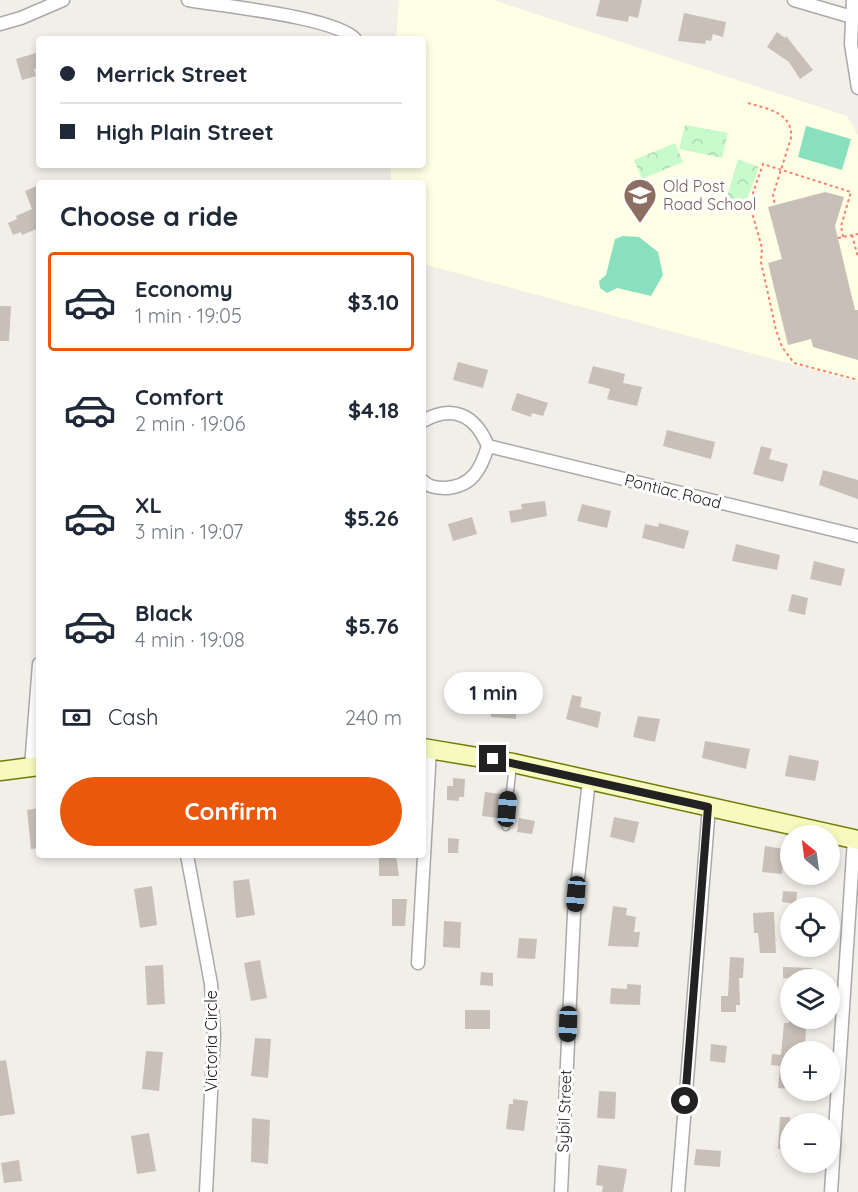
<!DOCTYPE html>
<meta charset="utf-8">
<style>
body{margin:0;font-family:Quicksand,sans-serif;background:#f6f6f7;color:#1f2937;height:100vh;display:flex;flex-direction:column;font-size:22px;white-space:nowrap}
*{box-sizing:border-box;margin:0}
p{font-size:20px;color:#747a83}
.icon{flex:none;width:33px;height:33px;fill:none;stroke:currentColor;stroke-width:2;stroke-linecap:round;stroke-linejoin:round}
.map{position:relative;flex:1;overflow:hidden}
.side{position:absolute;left:36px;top:180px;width:390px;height:678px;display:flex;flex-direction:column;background:#fff;border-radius:6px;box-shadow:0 3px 9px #0003}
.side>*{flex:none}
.hud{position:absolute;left:36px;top:36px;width:390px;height:132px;border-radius:6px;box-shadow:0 3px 9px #0003;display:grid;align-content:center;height:132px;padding:0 24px;background:#fff}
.needle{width:39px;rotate:331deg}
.controls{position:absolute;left:780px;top:825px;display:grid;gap:12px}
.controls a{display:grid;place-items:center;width:60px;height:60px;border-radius:50%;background:#fff;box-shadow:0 3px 9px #0003;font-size:30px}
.end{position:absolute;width:27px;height:27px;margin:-14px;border:8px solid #222;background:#fff;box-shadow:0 0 0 3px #fff}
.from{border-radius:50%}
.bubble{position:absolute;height:42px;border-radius:21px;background:#fff;box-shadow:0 3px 9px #0003;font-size:20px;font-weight:700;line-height:42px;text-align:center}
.car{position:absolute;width:18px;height:36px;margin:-18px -9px;border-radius:8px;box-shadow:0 0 4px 2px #0007;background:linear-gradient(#222 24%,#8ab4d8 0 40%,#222 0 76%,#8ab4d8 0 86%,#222 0)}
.hud b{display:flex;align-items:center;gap:21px;height:57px;font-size:22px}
.hud b+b{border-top:2px solid #e0e1e3}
.hud i{width:15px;height:15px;background:#1f2937}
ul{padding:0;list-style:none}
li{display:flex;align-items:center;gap:18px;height:99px;margin:0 12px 9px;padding:0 12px;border:3px solid transparent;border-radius:6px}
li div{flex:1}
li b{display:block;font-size:22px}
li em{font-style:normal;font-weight:700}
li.active{border-color:#ea580c}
li>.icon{width:54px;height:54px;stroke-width:1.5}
h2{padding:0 24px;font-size:27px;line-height:72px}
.pay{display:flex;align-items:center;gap:15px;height:66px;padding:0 24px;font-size:22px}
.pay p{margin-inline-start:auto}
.primary-button{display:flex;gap:12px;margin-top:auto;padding:12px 24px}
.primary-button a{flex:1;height:69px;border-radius:36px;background:#ea580c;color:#fff;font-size:24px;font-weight:700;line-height:69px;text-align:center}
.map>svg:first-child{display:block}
.education{fill:#ffffe5}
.park{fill:url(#park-crowns)}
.pitch{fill:#88e0be}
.building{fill:#c7bfb8}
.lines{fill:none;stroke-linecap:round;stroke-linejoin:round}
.service-casing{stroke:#a9a9a9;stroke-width:9}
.minor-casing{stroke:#a9a9a9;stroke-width:15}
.secondary-casing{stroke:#707d05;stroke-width:21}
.path{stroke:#fa8072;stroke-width:2;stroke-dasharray:3 3;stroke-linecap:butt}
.service{stroke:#fff;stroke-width:6}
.minor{stroke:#fff;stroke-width:12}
.secondary{stroke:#f7fabf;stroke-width:18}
.route{stroke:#222;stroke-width:8}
.labels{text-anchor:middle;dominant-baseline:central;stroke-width:6;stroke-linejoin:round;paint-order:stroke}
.education-label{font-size:16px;fill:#785e54;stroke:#fff;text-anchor:start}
.street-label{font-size:16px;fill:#222;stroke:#fff}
</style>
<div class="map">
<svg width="858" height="1192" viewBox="0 0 858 1192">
<defs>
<pattern id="park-crowns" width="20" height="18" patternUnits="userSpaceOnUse" patternTransform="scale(1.5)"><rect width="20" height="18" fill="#c8facc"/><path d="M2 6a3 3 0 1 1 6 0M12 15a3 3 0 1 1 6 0" fill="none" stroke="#acd6af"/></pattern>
</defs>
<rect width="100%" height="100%" fill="#f2efe9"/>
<path class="education" d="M399,0H493L847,116L858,135V382L423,264V183H391V165H423V39H396Z"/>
<g class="park">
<path d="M685,125L728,133L722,158L679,149Z"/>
<path d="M675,143L683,162L642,179L634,160Z"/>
<path d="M738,159L759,167L743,210L726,200Z"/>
</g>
<g class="pitch">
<path d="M806,126L851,139L842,170L798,157Z"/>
<path d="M623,236L639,237L658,252L663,275L651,296L617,288L607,293L600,288L599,281L606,275L615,239Z"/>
</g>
<g class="building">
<path d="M600,0H642L638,18L629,16L628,22L596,16Z"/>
<path d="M684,13L726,22L723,37L713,34L711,41L706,40L705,44L678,41Z"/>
<path d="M777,32L785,38L786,36L813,70L800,79L789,62L767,47Z"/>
<path d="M39,52V68L34,69L36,76L22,80L16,59Z"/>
<path d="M39,185V228L22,235L21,232L13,235L8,223L17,219L16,216L32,209L25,191Z"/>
<path d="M825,192L844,197L835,226L855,310H858V360L813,347L811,339L788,345L768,263L782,259L768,207Z"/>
<path d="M0,306H11L9,341H0Z"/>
<path d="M458,362L488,370L483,388L453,380Z"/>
<path d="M593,366L625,374L623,383L642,387L637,406L607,399L610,389L588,383Z"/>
<path d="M517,393L548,403L543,416L532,413L531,417L511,410Z"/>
<path d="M667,430L715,442L711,459L663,446Z"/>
<path d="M761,446L772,449L769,459L788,464L783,482L753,474Z"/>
<path d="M823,470L858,480V499L819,485Z"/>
<path d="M545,501L547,516L511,523L509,511L522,509L521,504Z"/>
<path d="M582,504L611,511L607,528L577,521Z"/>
<path d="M472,517L477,534L453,541L448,524Z"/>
<path d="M659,523L689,531L684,549L642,538L645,524L658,527Z"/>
<path d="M736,544L780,555L777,570L732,561Z"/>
<path d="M814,561L845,569L841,586L810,579Z"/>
<path d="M792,594L808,598L805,615L788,611Z"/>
<path d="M472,691L489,693L488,699L517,702L516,719L491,717V711L471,710Z"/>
<path d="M572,695L582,697L580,707L601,712L598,728L566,719Z"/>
<path d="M638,716L660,719L655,742L633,737Z"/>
<path d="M705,741L750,749L746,769L702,758Z"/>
<path d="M789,755L819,761L815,781L785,776Z"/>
<path d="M453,778L465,779L464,797H459V801L447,800V786H453Z"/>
<path d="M485,792L501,794L498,818L482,816Z"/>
<path d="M39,808V848L31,849L27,810Z"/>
<path d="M614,817L639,822L634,843L610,837Z"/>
<path d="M519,818L535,821L532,834L517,832Z"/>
<path d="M448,838L459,839L458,853H448Z"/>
<path d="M765,846L784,849L782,874L762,872Z"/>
<path d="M379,855H396L399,876H379Z"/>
<path d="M249,879L255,915L236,918L233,881Z"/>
<path d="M152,886L157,925L140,928L134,889Z"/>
<path d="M783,891L797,892L796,904L782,902Z"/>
<path d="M392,899H407L405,926H392Z"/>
<path d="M613,906L627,908L626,915L636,917L634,932H640L638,947L608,946Z"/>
<path d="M774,912L776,953H760L758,933H754L753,913Z"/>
<path d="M444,921L461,922L460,948L443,947Z"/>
<path d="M519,938L537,939L535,959L517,958Z"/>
<path d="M730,957L744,958L743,978H739L740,1005H736V1012H721V996H728Z"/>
<path d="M260,960L267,998L251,1001L244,963Z"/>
<path d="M163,965L165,1004L147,1005L145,966Z"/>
<path d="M783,967L812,968L811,980L783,978Z"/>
<path d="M481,972L493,973V986L480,985Z"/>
<path d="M627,984L641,985L640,1005L610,1004L611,988L627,989Z"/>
<rect x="465" y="1010" width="25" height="19"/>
<path d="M789,1018H802V1024H806L805,1052H790V1089L778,1088L780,1066L771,1065L772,1054L781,1055L784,1023H789Z"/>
<path d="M255,1038L271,1039L268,1078L251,1076Z"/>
<path d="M711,1044L727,1046L725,1063L710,1061Z"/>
<path d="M146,1051L163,1052L159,1091L142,1089Z"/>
<path d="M6,1060L15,1114L0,1116V1061Z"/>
<path d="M599,1091L616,1092L615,1119L597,1118Z"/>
<path d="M513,1099L528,1101L524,1131L506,1129L509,1104H513Z"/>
<path d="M780,1117H790V1149H778Z"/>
<path d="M252,1118L270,1120L268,1164L251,1162Z"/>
<path d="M149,1133L156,1171L137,1174L131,1136Z"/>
<path d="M696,1149L721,1151L720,1167L694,1165Z"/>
<path d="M19,1160L22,1181L4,1183L1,1163Z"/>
<path d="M598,1165L627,1169L623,1192H602L603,1186L596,1185Z"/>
</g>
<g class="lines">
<defs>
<path id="service" d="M506,827L513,765"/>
<g id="minor">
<path d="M188,0C222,6 335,17 355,39"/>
<path d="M794,0L852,17"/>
<path d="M853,0L851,44L858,88"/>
<path d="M0,24L21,18L63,0"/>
<path d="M423,421C453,404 475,415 488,446C481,469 472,487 445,488C437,488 428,487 423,481"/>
<path d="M488,446L858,536"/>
<path d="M31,767L39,664"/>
<path d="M187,855L211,984L214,1035L206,1192"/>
<path d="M418,963L430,749"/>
<path d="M561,1192L574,914L589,780"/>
<path d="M678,1192L709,807"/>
<path d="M831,1192L854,839"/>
</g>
<g id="secondary">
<path d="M423,748L513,763L858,840"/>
<path d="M0,771L39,766"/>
</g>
</defs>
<use href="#service" class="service-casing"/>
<use href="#minor" class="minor-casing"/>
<use href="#secondary" class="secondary-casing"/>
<g class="path">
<path d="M748,103C767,109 793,112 791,138L773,195L775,205"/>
<path d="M852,235L858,257"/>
<path d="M843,237L841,226L851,192L763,164L753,193L751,209L762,248L761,262L776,330L782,347L794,363L858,380"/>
<path d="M838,238L858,234"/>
</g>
<use href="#service" class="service"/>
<use href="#minor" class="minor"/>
<use href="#secondary" class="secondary"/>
</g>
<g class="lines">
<path class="route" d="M493,759L708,807L685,1101"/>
</g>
<defs>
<symbol id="school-pin" viewBox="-11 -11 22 30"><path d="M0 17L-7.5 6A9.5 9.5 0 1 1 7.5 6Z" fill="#8d6e63" stroke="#fff"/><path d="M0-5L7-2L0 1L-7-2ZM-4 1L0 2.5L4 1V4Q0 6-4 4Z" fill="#fff"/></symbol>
</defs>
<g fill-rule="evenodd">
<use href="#school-pin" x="621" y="176" width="38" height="52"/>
</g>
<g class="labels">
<g class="education-label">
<text x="663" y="186">Old Post<tspan x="663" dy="18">Road School</tspan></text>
</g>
<g class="street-label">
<text transform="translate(673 491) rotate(14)">Pontiac Road</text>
<text transform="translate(211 1041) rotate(-90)">Victoria Circle</text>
<text transform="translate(564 1111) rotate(-88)">Sybil Street</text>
</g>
</g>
</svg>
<div class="controls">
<a><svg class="needle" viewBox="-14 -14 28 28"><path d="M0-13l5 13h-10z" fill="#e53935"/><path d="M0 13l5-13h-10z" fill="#747a83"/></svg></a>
<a><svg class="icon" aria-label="locate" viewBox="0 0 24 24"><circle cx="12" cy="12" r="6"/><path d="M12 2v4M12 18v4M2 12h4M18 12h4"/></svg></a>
<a><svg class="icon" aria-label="layers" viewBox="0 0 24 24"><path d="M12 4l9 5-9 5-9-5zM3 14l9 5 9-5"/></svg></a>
<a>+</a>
<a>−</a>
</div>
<i class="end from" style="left:685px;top:1101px"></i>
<i class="end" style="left:493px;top:759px"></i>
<div class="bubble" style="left:444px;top:672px;width:99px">1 min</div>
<i class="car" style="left:507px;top:809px;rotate:5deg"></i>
<i class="car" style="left:576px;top:894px;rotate:185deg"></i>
<i class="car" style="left:568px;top:1024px;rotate:182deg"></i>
<div class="hud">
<b><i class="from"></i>Merrick Street</b>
<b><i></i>High Plain Street</b>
</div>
<section class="side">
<h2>Choose a ride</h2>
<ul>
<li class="active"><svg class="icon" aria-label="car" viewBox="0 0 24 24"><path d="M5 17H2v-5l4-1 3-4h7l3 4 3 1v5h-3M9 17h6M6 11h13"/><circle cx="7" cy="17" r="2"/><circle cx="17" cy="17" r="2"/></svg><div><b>Economy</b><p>1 min · 19:05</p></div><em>$3.10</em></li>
<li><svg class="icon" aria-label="car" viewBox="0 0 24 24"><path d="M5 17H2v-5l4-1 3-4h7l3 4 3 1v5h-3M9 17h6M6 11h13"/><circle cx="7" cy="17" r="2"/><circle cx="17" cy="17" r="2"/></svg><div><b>Comfort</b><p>2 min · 19:06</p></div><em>$4.18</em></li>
<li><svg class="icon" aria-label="car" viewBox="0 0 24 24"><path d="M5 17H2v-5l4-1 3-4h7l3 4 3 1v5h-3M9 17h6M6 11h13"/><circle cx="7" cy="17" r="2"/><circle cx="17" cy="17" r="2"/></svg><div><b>XL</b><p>3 min · 19:07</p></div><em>$5.26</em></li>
<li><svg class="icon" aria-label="car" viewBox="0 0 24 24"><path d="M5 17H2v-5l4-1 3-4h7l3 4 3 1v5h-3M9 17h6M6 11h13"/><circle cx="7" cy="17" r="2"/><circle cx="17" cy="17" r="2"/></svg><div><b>Black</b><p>4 min · 19:08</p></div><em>$5.76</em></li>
</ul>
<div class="pay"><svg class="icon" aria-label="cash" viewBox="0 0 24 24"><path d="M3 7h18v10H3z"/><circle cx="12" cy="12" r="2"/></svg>Cash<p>240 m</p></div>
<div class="primary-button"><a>Confirm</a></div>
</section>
</div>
